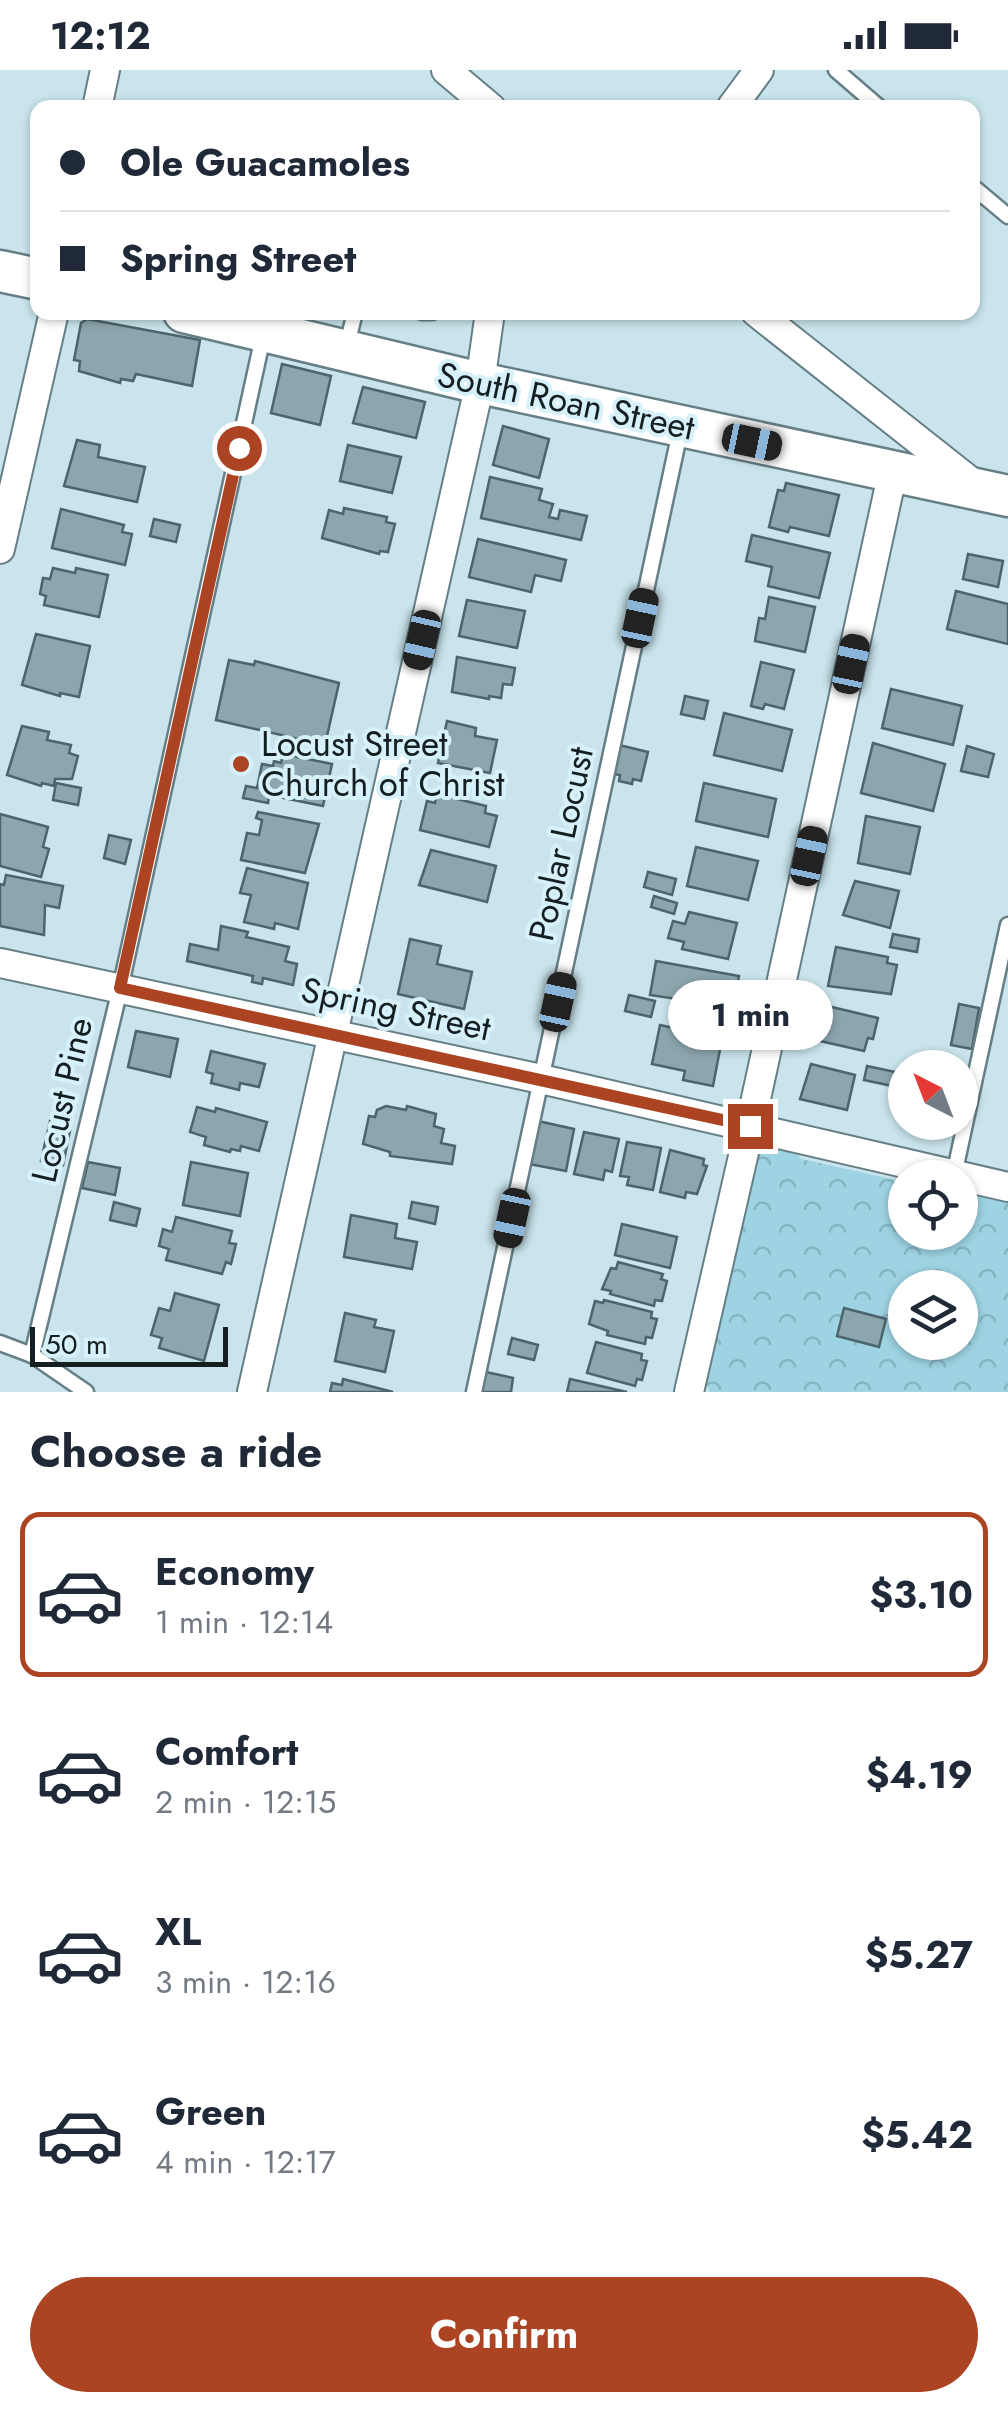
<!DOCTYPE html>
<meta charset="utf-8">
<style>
body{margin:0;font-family:Jost,sans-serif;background:#f6f6f7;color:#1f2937;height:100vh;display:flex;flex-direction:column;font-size:38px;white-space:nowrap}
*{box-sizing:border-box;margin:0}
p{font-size:32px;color:#747a83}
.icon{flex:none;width:55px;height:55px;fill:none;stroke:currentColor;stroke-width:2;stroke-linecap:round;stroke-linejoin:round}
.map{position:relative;height:1322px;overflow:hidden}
.sheet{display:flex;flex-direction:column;background:#fff;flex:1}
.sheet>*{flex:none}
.guide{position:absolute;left:30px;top:30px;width:950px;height:220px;border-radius:20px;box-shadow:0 2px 8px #0004;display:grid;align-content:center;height:220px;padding:0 30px;background:#fff}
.needle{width:65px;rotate:318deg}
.controls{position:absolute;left:888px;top:980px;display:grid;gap:20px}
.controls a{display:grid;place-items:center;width:90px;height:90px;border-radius:50%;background:#fff;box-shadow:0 2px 8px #0004;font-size:50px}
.scale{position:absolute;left:30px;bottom:25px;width:198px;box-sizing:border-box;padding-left:10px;border:5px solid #151f22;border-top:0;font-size:28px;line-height:35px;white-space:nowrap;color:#151f22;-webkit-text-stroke:8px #d6f1f9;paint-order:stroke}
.end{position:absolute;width:45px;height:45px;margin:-22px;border:12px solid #ac4424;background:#fff;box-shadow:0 0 0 5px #fff}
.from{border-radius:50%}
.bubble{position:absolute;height:70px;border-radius:35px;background:#fff;box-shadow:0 2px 8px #0004;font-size:32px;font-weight:700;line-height:70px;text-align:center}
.car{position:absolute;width:30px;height:60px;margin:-30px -15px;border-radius:12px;box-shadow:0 0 8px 2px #0007;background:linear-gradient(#222 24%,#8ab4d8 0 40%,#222 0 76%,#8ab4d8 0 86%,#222 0)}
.guide b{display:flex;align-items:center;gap:35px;height:95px;font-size:38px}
.guide b+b{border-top:2px solid #e0e1e3}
.guide i{width:25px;height:25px;background:#1f2937}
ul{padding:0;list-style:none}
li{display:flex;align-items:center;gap:30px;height:165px;margin:0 20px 15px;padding:0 10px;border:5px solid transparent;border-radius:20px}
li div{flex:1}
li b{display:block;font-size:38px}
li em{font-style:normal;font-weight:700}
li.selected{border-color:#ac4424}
li>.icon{width:90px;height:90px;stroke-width:1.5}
h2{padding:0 30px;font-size:45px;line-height:120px}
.primary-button{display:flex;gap:20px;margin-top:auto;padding:20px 30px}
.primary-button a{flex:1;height:115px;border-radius:60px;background:#ac4424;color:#fff;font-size:40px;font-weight:700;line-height:115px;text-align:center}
.status{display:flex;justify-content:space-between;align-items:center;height:70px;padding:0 50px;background:#fff;direction:ltr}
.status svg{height:28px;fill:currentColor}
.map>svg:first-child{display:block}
.park{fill:url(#park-crowns);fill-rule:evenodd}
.building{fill:#8ca6ae;stroke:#4c646b;stroke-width:2.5}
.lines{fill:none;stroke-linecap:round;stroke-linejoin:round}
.service-casing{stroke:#667f86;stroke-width:19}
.minor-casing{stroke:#667f86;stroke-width:32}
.secondary-casing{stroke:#667f86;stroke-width:45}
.service{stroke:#fff;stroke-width:14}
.minor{stroke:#fff;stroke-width:28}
.secondary{stroke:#fff;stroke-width:40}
.route{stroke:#ac4424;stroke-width:12}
.poi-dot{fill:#ac4424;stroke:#d6f1f9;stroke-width:4}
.labels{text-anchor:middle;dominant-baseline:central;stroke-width:8;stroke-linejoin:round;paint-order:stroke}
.street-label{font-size:35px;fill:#151f22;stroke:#d6f1f9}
.poi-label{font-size:35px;fill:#151f22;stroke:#d6f1f9;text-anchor:start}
</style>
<div class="status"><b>12:12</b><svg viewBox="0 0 49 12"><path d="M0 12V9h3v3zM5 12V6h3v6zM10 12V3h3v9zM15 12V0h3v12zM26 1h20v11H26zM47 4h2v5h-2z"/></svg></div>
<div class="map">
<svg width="1008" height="1322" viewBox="0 0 1008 1322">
<defs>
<pattern id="park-crowns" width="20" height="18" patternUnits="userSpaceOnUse" patternTransform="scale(2.5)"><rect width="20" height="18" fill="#9dd3e2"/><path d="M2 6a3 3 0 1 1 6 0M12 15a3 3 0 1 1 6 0" fill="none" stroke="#86b5c2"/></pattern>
</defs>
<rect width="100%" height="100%" fill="#c9e4ec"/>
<path class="park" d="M765,1072L794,1078L801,1089L905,1112V1162H960V1115L1008,1126V1322H710L703,1307L759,1075ZM905,1218H960V1272H905Z"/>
<g class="building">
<path d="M87,249L200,270L192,316L136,304L133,311L121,309L120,313L79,301L80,291L74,290L81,253Z"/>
<path d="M282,294L331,306L320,355L271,343Z"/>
<path d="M363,317L425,332L416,368L353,353Z"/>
<path d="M503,356L549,369L539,408L493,395Z"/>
<path d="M77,370L100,375L98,387L145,397L137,432L64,416Z"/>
<path d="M348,375L401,387L392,423L340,411Z"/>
<path d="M490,407L542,419L539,430L553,434L549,447L558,449L560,440L587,446L581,470L481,448Z"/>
<path d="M786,413L839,425L829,466L790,457L788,462L769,457L778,420L784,421Z"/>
<path d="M344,438L387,447L386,452L395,454L388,482L380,481L379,484L322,468L329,440L343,444Z"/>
<path d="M61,439L124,455L122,462L132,464L125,495L52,478Z"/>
<path d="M154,449L180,455L176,472L150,466Z"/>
<path d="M752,465L830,483L819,528L768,516L772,497L746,491Z"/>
<path d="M478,469L566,490L561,511L535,505L531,522L469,507Z"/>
<path d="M968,484L1003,491L998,517L963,509Z"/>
<path d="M53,498L75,503L76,498L108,505L99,547L44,535L46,526L40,524L43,508L50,509Z"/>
<path d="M956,521L1008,534V574L947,559Z"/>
<path d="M769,527L815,537L805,582L755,571L759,548L765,549Z"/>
<path d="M467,530L525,541L517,578L459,566Z"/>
<path d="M36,564L90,576L79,627L60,623V626L22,615Z"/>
<path d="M457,587L515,598L512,615L503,614L501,628L489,626V629L452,622Z"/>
<path d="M229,590L254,595L255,591L339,613L325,675L216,650Z"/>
<path d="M761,592L794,600L784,639L765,634L763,639L751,636Z"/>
<path d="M891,619L962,636L953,675L882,658Z"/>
<path d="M685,626L708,631L704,649L681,644Z"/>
<path d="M724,643L792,660L782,701L714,685Z"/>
<path d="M447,651L476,658L475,666L497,670L490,703L438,693Z"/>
<path d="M22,656L49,662L47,670L71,675L69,683L78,686L72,709H55L54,716L42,713L41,716L7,705Z"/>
<path d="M873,673L945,694L933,741L861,723Z"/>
<path d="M619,675L648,682L641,711L633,709L632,714L619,711L620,705L612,704Z"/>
<path d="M967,676L994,684L988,707L961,701Z"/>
<path d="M283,684L332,694L323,736L269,725L268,733L243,728L246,716L257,718L262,694L273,696L274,691L281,693Z"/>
<path d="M56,713L81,718L78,735L53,730Z"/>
<path d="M704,713L776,729L768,767L696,751Z"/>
<path d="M437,724L486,736L485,743L497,746L489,777L420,760L427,731L435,733Z"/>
<path d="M258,742L319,754L305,803L241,790L247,763L259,765L262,750L256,748Z"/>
<path d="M0,744L48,757L43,777L49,779L41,807L0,796Z"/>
<path d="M866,746L920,757L910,804L858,793Z"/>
<path d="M109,765L131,770L125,794L104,788Z"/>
<path d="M696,777L758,791L748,830L687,816Z"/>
<path d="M431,780L496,796L487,832L419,815Z"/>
<path d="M247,798L308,813L298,859L275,853L274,859L244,852L251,825L240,823Z"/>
<path d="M648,802L676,809L672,825L644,817Z"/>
<path d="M6,805L63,816L59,838L45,835L44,865L0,856V814L4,815Z"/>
<path d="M855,811L899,821L890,858L843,845Z"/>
<path d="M654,826L677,833L674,844L651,837Z"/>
<path d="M689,842L737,853L728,889L682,879L684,872L668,868L673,851L685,854Z"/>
<path d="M221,856L248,862L246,867L289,877L285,891L297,894L293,915L263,908L262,914L252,912L253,906L187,891L190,874L218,880Z"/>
<path d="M893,864L919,869L917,882L890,877Z"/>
<path d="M410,869L441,876L437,894L472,902L464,939L398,924Z"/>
<path d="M836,877L888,887L887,893L897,895L891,924L828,916Z"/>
<path d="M656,891L739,906L731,946L676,936L677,929L650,925Z"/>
<path d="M629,925L655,931L651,947L625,941Z"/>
<path d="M815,933L878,948L873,969L868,968L864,981L807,968Z"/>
<path d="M959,934L979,938L972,979L951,975Z"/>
<path d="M660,955L722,969L713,1016L683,1010L685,1001L652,994Z"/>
<path d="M136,961L178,969L170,1007L128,997Z"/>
<path d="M211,981L265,994L259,1017L240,1013L239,1020L211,1013L213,1004L206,1002Z"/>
<path d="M811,994L855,1005L847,1040L800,1029Z"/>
<path d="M867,996L895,1002L892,1016L864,1010Z"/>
<path d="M386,1036L406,1040L407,1036L436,1044L434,1056L444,1059L441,1073L455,1076L452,1094L390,1086V1082L363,1074L369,1046L375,1047L377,1040Z"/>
<path d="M197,1037L215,1042L216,1038L267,1052L259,1081L241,1076L240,1081L231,1079L230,1082L204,1075L206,1067L190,1062Z"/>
<path d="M50,1051L71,1056L63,1095L41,1091Z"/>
<path d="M538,1051L574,1059L566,1101L529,1094Z"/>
<path d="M584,1062L619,1069L612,1102L605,1100L603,1110L574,1104Z"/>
<path d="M627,1072L661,1078L653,1120L627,1115L629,1107L620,1106Z"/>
<path d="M670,1080L704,1089L703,1095L707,1096L697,1124L686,1122L685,1128L660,1122Z"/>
<path d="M88,1092L120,1098L115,1125L82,1118Z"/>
<path d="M191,1092L248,1103L240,1146L183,1135Z"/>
<path d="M114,1132L140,1139L136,1156L110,1150Z"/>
<path d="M412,1132L438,1137L435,1154L409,1148Z"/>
<path d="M351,1145L397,1154L395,1168L417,1172L412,1199L344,1187Z"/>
<path d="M176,1147L232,1161L229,1173L236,1174L231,1194L226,1192L222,1204L166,1190L169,1179L159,1176L163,1159L172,1162Z"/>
<path d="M622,1154L677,1167L670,1198L615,1185Z"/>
<path d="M618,1192L663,1204L661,1209L667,1211L662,1231L655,1230L654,1236L610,1224L611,1221L602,1219L611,1198L616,1199Z"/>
<path d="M175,1223L219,1235L204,1291L159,1278L162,1268L151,1265L159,1238L170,1241Z"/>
<path d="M604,1230L652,1242L651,1248L657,1249L652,1268L646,1267L645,1274L607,1265L608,1261L589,1254L595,1231L603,1233Z"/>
<path d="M844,1238L886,1249L879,1277L837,1266Z"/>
<path d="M345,1243L376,1250L374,1257L394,1261L385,1302L335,1291Z"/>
<path d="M512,1268L538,1275L534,1290L508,1284Z"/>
<path d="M596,1272L642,1284L641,1290L647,1291L642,1310L637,1309L635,1316L587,1303Z"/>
<path d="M486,1302L513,1308L511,1322H482Z"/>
<path d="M343,1309L393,1322H330L332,1313L342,1315Z"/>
<path d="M570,1309L627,1322H567Z"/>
</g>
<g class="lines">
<defs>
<g id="service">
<path d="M836,0L880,38"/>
<path d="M972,116L1008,146"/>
<path d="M422,242H432"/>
<path d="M347,275L355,242"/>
<path d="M954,1105L1008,855"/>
<path d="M0,1273L32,1285L86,1322"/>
<path d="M32,1285L120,919L264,262"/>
<path d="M474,1322L681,357"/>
</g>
<g id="minor">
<path d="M446,0L491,38"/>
<path d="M97,38L105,0"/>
<path d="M731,38L759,0"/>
<path d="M756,242L975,415"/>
<path d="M0,479L54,242"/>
<path d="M0,893L541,1009L1008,1117"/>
<path d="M252,1322L480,313L490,242"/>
<path d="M689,1322L750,1056L893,401"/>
</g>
<g id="secondary">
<path d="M0,201L38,209"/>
<path d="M184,242L480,313L1008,426"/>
</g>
</defs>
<use href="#service" class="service-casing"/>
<use href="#minor" class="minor-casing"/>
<use href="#secondary" class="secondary-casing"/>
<use href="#service" class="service"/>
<use href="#minor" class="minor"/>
<use href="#secondary" class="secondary"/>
</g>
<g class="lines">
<path class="route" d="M239,378L120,918L750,1056"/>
</g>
<circle class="poi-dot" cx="241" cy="694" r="10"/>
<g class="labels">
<g class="street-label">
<text transform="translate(566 331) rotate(12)">South Roan Street</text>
<text transform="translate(561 774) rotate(-78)">Poplar Locust</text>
<text transform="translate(396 939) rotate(12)">Spring Street</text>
<text transform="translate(62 1030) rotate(-77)">Locust Pine</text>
</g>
<g class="poi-label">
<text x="261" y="674">Locust Street<tspan x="261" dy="40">Church of Christ</tspan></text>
</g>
</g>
</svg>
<div class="controls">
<a><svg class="needle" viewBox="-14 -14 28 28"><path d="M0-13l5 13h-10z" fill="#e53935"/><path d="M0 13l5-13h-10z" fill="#747a83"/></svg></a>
<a><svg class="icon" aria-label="locate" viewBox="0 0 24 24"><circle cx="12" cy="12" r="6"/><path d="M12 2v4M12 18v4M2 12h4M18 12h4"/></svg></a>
<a><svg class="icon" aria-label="layers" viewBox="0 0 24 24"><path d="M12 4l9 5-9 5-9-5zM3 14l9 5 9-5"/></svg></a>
</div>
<div class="scale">50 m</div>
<i class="end from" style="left:239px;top:378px"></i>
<i class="end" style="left:750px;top:1056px"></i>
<div class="bubble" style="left:668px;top:910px;width:165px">1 min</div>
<i class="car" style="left:752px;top:372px;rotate:102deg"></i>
<i class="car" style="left:640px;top:548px;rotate:12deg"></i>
<i class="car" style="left:422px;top:570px;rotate:193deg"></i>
<i class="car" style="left:851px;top:594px;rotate:12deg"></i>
<i class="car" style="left:809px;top:786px;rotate:12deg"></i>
<i class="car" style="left:558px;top:932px;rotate:12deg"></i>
<i class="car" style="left:512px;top:1148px;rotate:192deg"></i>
<div class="guide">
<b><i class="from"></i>Ole Guacamoles</b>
<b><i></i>Spring Street</b>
</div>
</div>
<section class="sheet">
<h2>Choose a ride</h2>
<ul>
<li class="selected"><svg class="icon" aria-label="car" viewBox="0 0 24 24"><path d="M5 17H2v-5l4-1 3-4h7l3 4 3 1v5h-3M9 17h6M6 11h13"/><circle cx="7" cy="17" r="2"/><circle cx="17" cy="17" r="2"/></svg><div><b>Economy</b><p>1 min · 12:14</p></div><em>$3.10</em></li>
<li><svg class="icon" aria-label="car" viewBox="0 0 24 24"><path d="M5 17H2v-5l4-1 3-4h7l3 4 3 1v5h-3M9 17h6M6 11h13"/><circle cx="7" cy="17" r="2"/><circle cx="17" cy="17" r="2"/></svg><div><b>Comfort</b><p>2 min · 12:15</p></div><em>$4.19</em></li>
<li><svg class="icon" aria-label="car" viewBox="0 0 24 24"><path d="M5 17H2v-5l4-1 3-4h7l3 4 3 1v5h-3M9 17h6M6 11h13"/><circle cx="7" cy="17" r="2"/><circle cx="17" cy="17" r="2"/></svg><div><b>XL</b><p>3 min · 12:16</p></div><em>$5.27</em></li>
<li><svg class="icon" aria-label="car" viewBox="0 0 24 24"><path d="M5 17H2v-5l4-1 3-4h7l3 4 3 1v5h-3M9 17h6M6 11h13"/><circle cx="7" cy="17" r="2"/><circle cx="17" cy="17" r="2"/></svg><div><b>Green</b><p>4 min · 12:17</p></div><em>$5.42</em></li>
</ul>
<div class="primary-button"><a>Confirm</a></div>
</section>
